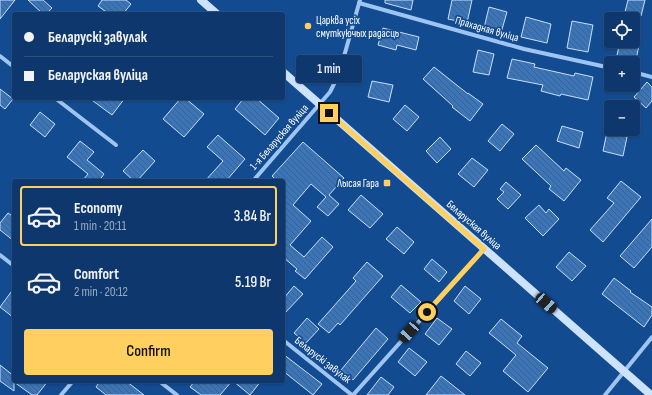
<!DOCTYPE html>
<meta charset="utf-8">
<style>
body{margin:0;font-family:"Sofia Sans Condensed",sans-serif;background:#1c4375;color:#f1f3f6;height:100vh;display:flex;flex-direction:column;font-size:15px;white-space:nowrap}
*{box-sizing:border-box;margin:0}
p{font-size:13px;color:#9bacc2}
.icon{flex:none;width:22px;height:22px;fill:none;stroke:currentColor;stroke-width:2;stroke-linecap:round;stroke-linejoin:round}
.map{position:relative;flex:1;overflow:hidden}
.sheet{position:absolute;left:12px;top:179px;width:273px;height:204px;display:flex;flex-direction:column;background:#0e386d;border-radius:4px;box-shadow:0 1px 3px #0004,0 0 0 1px #2e5280}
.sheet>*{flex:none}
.top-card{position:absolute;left:12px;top:12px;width:273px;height:88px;border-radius:4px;box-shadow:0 1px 3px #0004,0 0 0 1px #2e5280;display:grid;align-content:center;height:88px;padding:0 12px;background:#0e386d}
.tools{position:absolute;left:604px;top:12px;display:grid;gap:8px}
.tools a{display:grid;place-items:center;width:36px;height:36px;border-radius:4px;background:#0e386d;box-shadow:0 1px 3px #0004,0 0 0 1px #2e5280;font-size:20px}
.end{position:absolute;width:18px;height:18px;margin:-9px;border:5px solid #ffcf5f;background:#111;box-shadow:0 0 0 2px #111}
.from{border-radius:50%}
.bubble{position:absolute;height:28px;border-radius:4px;background:#0e386d;box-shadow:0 1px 3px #0004,0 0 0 1px #2e5280;font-size:13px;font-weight:600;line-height:28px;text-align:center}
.car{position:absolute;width:12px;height:24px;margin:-12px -6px;border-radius:5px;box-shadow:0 0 3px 1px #0007;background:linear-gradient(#222 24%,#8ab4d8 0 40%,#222 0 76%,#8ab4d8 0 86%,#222 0)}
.top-card b{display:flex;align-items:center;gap:14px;height:38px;font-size:15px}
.top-card b+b{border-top:1px solid #2e5280}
.top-card i{width:10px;height:10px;background:#f1f3f6}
ul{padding:7px 0 0;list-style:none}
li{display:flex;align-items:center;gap:12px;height:60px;margin:0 8px 6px;padding:0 4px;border:2px solid transparent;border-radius:4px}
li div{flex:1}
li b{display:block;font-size:15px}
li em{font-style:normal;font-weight:600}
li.on{border-color:#ffcf5f}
li>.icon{width:36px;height:36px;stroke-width:1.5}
.action{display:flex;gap:8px;margin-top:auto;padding:8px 12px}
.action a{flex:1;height:46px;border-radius:4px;background:#ffcf5f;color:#111;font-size:16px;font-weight:600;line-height:46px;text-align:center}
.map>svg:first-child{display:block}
.building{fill:url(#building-back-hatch);stroke:#c6dffd}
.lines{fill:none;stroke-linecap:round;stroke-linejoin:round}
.street{stroke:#9ec5f2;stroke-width:4}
.secondary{stroke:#cde2fc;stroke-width:8}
.route{stroke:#ffcf5f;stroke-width:5}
.poi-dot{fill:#ffcf5f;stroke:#134b91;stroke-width:1.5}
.labels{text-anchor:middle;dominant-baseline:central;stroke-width:3.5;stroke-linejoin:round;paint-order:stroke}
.poi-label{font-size:11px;fill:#fff;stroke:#134b91;text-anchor:start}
.street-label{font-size:11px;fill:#fff;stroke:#134b91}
</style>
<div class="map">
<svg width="652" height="395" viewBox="0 0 652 395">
<defs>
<pattern id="building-back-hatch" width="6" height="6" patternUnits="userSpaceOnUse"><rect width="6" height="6" fill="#3b75b9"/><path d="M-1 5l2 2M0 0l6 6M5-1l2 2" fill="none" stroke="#446082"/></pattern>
</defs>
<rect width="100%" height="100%" fill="#134b91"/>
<g class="building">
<path d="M0,0H15L0,19Z"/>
<path d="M28,0H43L52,8L46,14H43Z"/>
<path d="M102,0H126L131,4L123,14H109L98,6Z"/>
<path d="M385,0H413L411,10L385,3Z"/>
<path d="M452,0H472L467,23L448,19Z"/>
<path d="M628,0H645L641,16L625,12Z"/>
<path d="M489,7L507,12L501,33L484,28Z"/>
<path d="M526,17L551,24L547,43L521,37Z"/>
<path d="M572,21L593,25L588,52L567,48Z"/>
<path d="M383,28L419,37L416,50L397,45L396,50L378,45Z"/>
<path d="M620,41H640L635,64L616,60Z"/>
<path d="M478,50L494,54L489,75L473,72Z"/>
<path d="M512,59L535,64L534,67L574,76L575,73L593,77L588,100L561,94L560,96L541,91L543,85L507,78Z"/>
<path d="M434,67L468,94V93L483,104L470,121L452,107L453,106L423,79Z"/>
<path d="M372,81L393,85L389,102L368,97Z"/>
<path d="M647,82L652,87V101L646,108L634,97Z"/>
<path d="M0,89L13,99L5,109L0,105Z"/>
<path d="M89,98H125L112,115Z"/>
<path d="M181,98H185L204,114L184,137L163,119Z"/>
<path d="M244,98H256L279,118L265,135L235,109Z"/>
<path d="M405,105L419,117L407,131L393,119Z"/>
<path d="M40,112L55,124L45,137L30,125Z"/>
<path d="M502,124L514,134L500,151L488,141Z"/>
<path d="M562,126L583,132L579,148L557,141Z"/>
<path d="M607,132L627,137L623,156L603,151Z"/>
<path d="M218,135L245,159L226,181H205L223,161L207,147Z"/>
<path d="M440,137L451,149L437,163L426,151Z"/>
<path d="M80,141L94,152L87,160L104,174L99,181H82L88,174L67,157Z"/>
<path d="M303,142L344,178L329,195L339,204L328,216L317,207L326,197L311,184L293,205L311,221L290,245L304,257L322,237L333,247L305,279L295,271L297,269L283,257V181H277L272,176Z"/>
<path d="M536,145L564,171L566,168L581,180L564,201L549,189L551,186L522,159Z"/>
<path d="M143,150L155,161L137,181H134L123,171Z"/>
<path d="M472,158L488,170L474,187L458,174Z"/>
<path d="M621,181L641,197L603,242L590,230L614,203L607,198Z"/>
<path d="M506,182L521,195L508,209L497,199L504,192L500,189Z"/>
<path d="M361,195L383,214L370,228L348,210Z"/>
<path d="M539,205L546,213L549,209L559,219L543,236L525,218Z"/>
<path d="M8,213L14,217V241L0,230V223Z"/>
<path d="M652,219V247L634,268L620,256Z"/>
<path d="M397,227L414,242L404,254L386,239Z"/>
<path d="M569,252L586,266L572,281L556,267Z"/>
<path d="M432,259L447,272L439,282L424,269Z"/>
<path d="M367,262L383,276L340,325L338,323L329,333L318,324L356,281L353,278Z"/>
<path d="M614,278L631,291L630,292L652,307V315L644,327L602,294Z"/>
<path d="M401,285L421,302L410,313L391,297Z"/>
<path d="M294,286L303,294L283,315V299Z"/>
<path d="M465,286L481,299L469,314L454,301Z"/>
<path d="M14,288V318L0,307Z"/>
<path d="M307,318L319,329L306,343L294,333Z"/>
<path d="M437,318L452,329L439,345L425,334Z"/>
<path d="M501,319L522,336L517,343L548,368L528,392L503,371L516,355L489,333Z"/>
<path d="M376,328L388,339L353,380L341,370Z"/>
<path d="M409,348L427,362L415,376L398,362Z"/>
<path d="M466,351L481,363L470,376L456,364Z"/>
<path d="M283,354L322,384L313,395L283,371Z"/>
<path d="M0,365L14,376V381H48L37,395H32L14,382V391L0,381Z"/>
<path d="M441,376L465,395H426Z"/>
<path d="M381,377L394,387L388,395H367Z"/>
<path d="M100,381H126L144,395H106L96,387Z"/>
<path d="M195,381H232L220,395H201L190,387Z"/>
<path d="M233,381H261L250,395Z"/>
</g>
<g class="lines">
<g class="street">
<path d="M359,3L524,49L611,68"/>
<path d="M0,56L14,67"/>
<path d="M633,72L652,77"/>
<path d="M55,98L116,145"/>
<path d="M253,181L330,92L339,74L360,0"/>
<path d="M0,255L14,266"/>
<path d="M283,340L352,395"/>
<path d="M159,381L177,395"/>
<path d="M61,395L73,381"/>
<path d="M353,395L484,249"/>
<path d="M605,395L652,337"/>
</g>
<g class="secondary">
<path d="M201,0L217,14"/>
<path d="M283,72L651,395"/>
</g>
</g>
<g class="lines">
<path class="route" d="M329,113L484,249L427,312"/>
</g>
<g class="poi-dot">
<circle cx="308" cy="26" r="4"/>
<rect x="383" y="179" width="8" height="8" rx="2"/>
</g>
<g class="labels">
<g class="poi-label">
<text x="316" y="20">Царква усіх<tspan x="316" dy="13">смуткуючых радасць</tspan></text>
<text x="379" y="183" text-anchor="end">Лысая Гара</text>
</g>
<g class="street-label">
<text transform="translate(487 29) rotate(16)">Прахадная вуліца</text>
<text transform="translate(279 137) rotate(-49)">1-я Беларуская вуліца</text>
<text transform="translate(474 225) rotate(41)">Беларуская вуліца</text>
<text transform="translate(323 360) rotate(38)">Беларускі завулак</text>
</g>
</g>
</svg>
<div class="tools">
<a><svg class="icon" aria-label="locate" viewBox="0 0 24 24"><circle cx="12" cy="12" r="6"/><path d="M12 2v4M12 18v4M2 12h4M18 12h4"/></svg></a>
<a>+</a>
<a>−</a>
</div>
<i class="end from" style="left:427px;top:312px"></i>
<i class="end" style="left:329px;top:113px"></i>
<div class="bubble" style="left:296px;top:55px;width:66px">1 min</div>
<i class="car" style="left:546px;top:303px;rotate:131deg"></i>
<i class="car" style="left:409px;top:332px;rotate:222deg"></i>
<div class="top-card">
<b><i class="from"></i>Беларускі завулак</b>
<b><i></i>Беларуская вуліца</b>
</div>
<section class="sheet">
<ul>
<li class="on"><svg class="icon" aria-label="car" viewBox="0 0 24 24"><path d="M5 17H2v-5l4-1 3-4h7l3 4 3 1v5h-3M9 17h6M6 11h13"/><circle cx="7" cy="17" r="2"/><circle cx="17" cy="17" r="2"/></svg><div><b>Economy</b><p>1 min · 20:11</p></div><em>3.84 Br</em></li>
<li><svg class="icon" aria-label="car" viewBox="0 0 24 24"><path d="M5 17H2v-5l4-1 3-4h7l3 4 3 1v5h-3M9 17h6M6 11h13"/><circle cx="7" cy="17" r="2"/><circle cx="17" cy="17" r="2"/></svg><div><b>Comfort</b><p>2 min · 20:12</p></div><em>5.19 Br</em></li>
</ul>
<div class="action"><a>Confirm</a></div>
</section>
</div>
